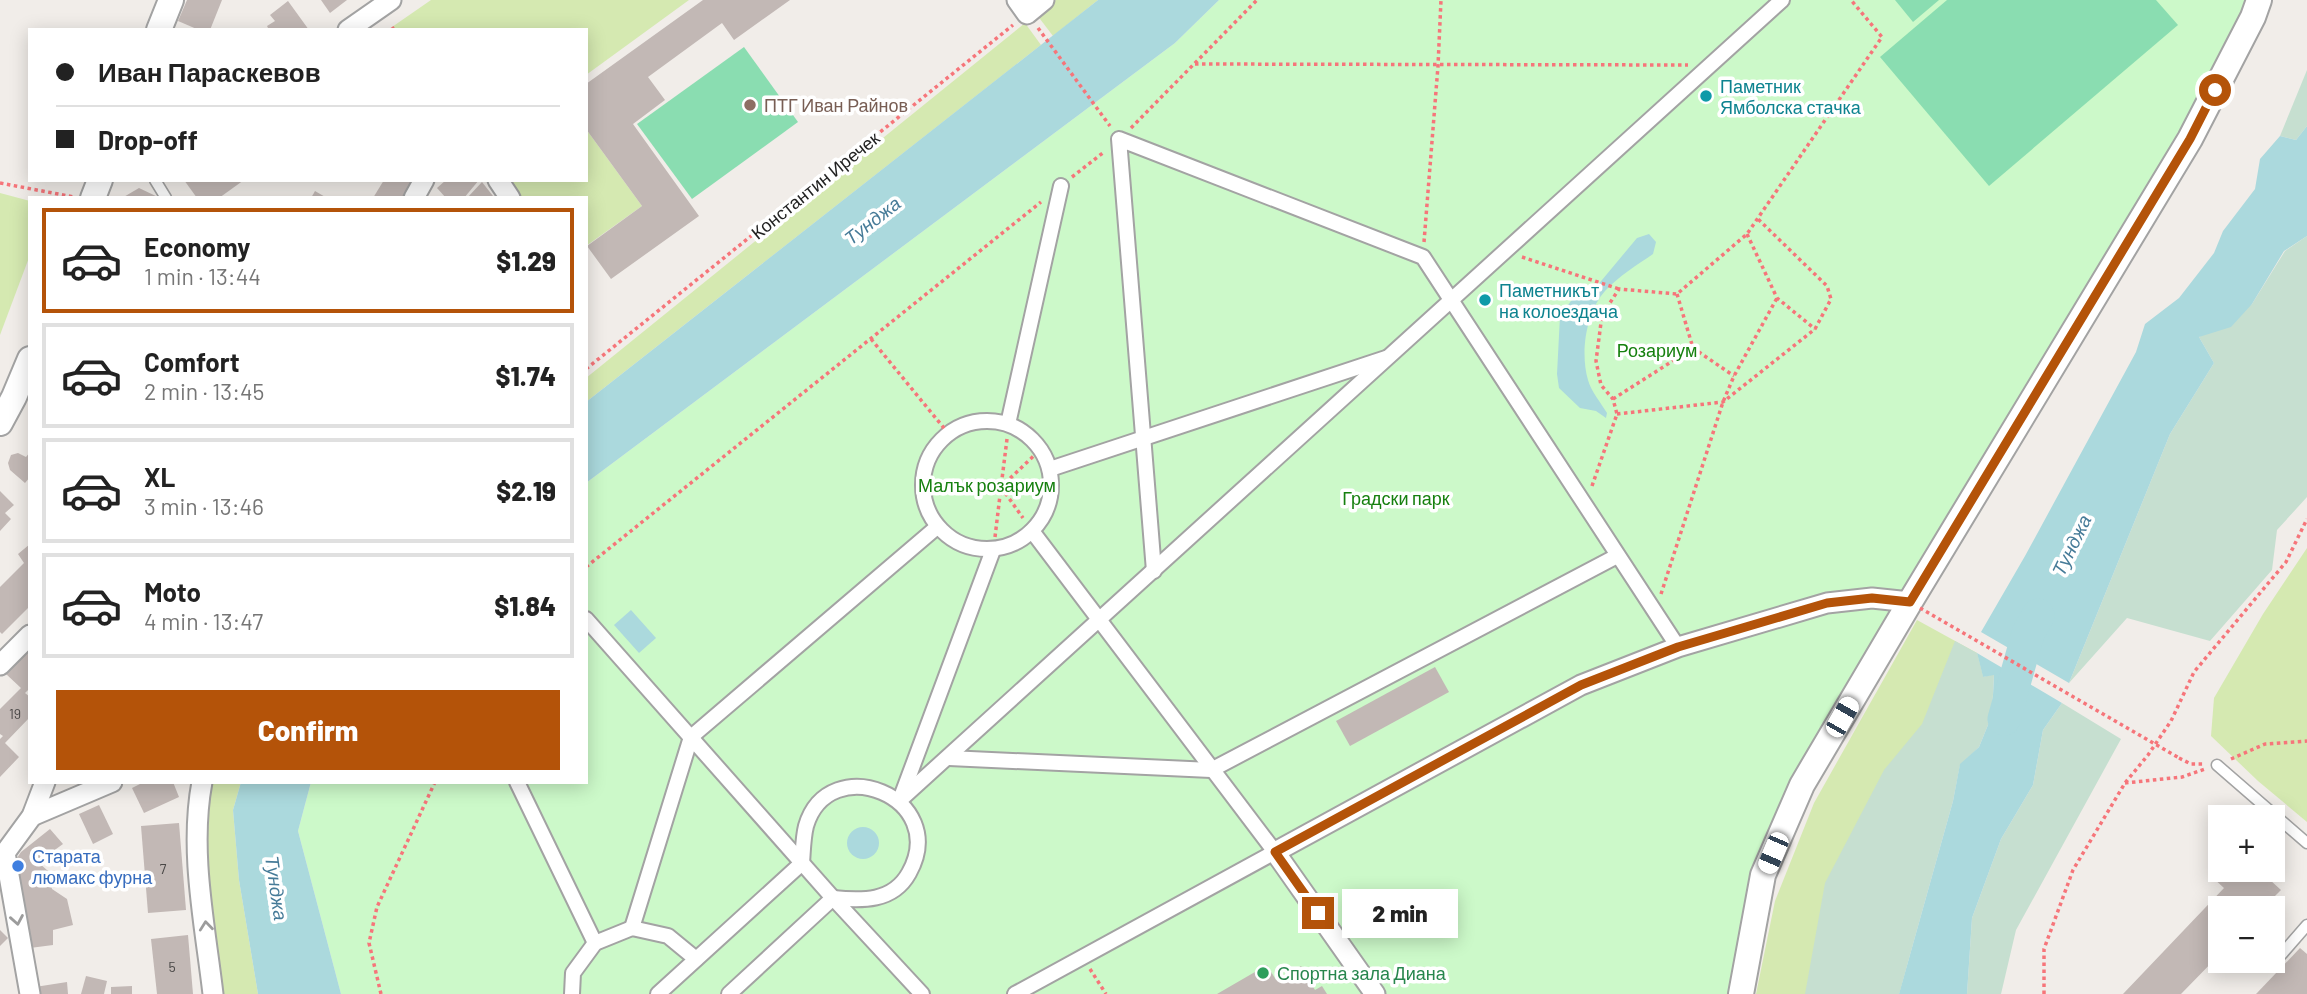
<!DOCTYPE html>
<meta charset="utf-8">
<style>
body{margin:0;font-family:Barlow,sans-serif;background:#f6f6f6;color:#222;height:100vh;display:flex;flex-direction:column;font-size:26px;white-space:nowrap}
*{box-sizing:border-box;margin:0}
p{font-size:23px;color:#767676}
.icon{flex:none;width:38px;height:38px;fill:none;stroke:currentColor;stroke-width:2;stroke-linecap:round;stroke-linejoin:round}
.map{position:relative;flex:1;overflow:hidden}
.panel{position:absolute;left:28px;top:196px;width:560px;height:588px;display:flex;flex-direction:column;background:#fff;border-radius:0px;box-shadow:0 4px 18px #0003}
.panel>*{flex:none}
.guide{position:absolute;left:28px;top:28px;width:560px;height:154px;border-radius:0px;box-shadow:0 4px 18px #0003;display:grid;align-content:center;height:154px;padding:0 28px;background:#fff}
.buttons{position:absolute;left:2208px;top:805px;display:grid;gap:14px}
.buttons a{display:grid;place-items:center;width:77px;height:77px;border-radius:0px;background:#fff;box-shadow:0 4px 18px #0003;font-size:35px}
.end{position:absolute;width:32px;height:32px;margin:-16px;border:9px solid #b45309;background:#fff;box-shadow:0 0 0 4px #fff}
.from{border-radius:50%}
.bubble{position:absolute;height:49px;border-radius:0px;background:#fff;box-shadow:0 4px 18px #0003;font-size:23px;font-weight:800;line-height:49px;text-align:center}
.car{position:absolute;width:21px;height:42px;margin:-21px -10px;border-radius:9px;box-shadow:0 0 5px 2px #0007;background:linear-gradient(#fff 24%,#345 0 40%,#fff 0 76%,#345 0 86%,#fff 0)}
.guide b{display:flex;align-items:center;gap:24px;height:66px;font-size:26px}
.guide b+b{border-top:2px solid #e0e0e0}
.guide i{width:18px;height:18px;background:#222}
ul{padding:12px 0 0;list-style:none}
li{display:flex;align-items:center;gap:21px;height:105px;margin:0 14px 10px;padding:0 14px;border:4px solid #e0e0e0;border-radius:0px}
li div{flex:1}
li b{display:block;font-size:26px}
li em{font-style:normal;font-weight:800}
li.active{border-color:#b45309}
li>.icon{width:63px;height:63px;stroke-width:1.5}
.cta{display:flex;gap:14px;margin-top:auto;padding:14px 28px}
.cta a{flex:1;height:80px;border-radius:0px;background:#b45309;color:#fff;font-size:28px;font-weight:800;line-height:80px;text-align:center}
.map>svg:first-child{display:block}
.grass{fill:#d5e9b1}
.wetland{fill:#c6dfd0}
.park{fill:#ccf9c9}
.pitch{fill:#8addb1}
.water{fill:#abd9dd}
.lines{fill:none;stroke-linecap:round;stroke-linejoin:round}
.river{stroke:#abd9dd;stroke-width:33}
.building{fill:#c2b8b5}
.service-casing{stroke:#a3a3a3;stroke-width:13}
.pedestrian-casing{stroke:#a3a3a3;stroke-width:18}
.minor-casing{stroke:#a3a3a3;stroke-width:23}
.tertiary-casing{stroke:#a3a3a3;stroke-width:28}
.path{stroke:#f6757a;stroke-width:3.5;stroke-dasharray:3.5 3.5;stroke-linecap:butt}
.service{stroke:#fff;stroke-width:10}
.pedestrian{stroke:#fff;stroke-width:14}
.minor{stroke:#fff;stroke-width:19}
.tertiary{stroke:#fff;stroke-width:24}
.path-bridge{stroke:#f6757a;stroke-width:3.5;stroke-dasharray:3.5 3.5;stroke-linecap:butt}
.oneway{stroke:#9c9c9c}
.route{stroke:#b45309;stroke-width:9}
.culture-dot{fill:#0f9aa8;stroke:#fff;stroke-width:2.5}
.education-dot{fill:#8d6e63;stroke:#fff;stroke-width:2.5}
.shop-dot{fill:#3f7fe0;stroke:#fff;stroke-width:2.5}
.leisure-dot{fill:#2e9e5b;stroke:#fff;stroke-width:2.5}
.labels{text-anchor:middle;dominant-baseline:central;stroke-width:7;stroke-linejoin:round;paint-order:stroke}
.number-label{font-size:14px;fill:#4a4847}
.culture-label{font-size:18px;fill:#0d838f;stroke:#fff;text-anchor:start}
.education-label{font-size:18px;fill:#785e54;stroke:#fff;text-anchor:start}
.street-label{font-size:18px;fill:#222;stroke:#fff}
.park-label{font-size:18px;fill:#16800f;stroke:#fff}
.shop-label{font-size:18px;fill:#366cbe;stroke:#fff;text-anchor:start}
.leisure-label{font-size:18px;fill:#27864d;stroke:#fff;text-anchor:start}
.water-label{font-size:19px;font-style:italic;fill:#467b98;stroke:#fff}
</style>
<div class="map">
<svg width="2307" height="994" viewBox="0 0 2307 994">
<rect width="100%" height="100%" fill="#f1ede9"/>
<g class="grass">
<path d="M431,0H689L586,75V30H394L392,27Z"/>
<path d="M1056,0H1098L1053,36L1037,15Z"/>
<path d="M1025,23L1041,45L586,402V378Z"/>
<path d="M586,129L642,206L586,246V198H510L498,180H586Z"/>
<path d="M0,193L30,201V255L0,335Z"/>
<path d="M2307,548V822L2258,781L2211,736L2214,698L2263,614Z"/>
<path d="M1917,620L1977,653L1983,677L1899,994H1756L1775,901L1814,803Z"/>
<path d="M210,782H241L233,810L239,880L258,994H221L203,843Z"/>
</g>
<g class="wetland">
<path d="M2307,70V126L2296,140L2280,136Z"/>
<path d="M2307,236V497L2277,530L2272,570L2210,641L2127,618L2069,683L2170,434L2214,363L2199,337L2252,304L2285,251Z"/>
<path d="M1955,641L1977,653L1983,677L1994,674L1992,715L1979,747L1960,765L1953,801L1899,994H1805L1825,883L1884,770L1922,724Z"/>
<path d="M2062,703L2121,739L2016,930L2001,994H1967L1972,918L2001,839L2033,785L2043,730Z"/>
</g>
<path class="park" d="M1219,0H2259L1802,785L1741,994H341L298,831L311,782H586V483L1175,43Z"/>
<g class="pitch">
<path d="M1895,0H1939L1913,22Z"/>
<path d="M1947,0H2156L2178,25L1989,186L1880,57Z"/>
<path d="M744,47L798,122L692,199L637,124Z"/>
</g>
<g class="water">
<path d="M1098,0H1219L1175,43L586,483V402Z"/>
<path d="M2307,126V236L2284,251L2252,304L2231,327L2199,337L2214,363L2170,434L2069,683L1981,632L2025,556L2136,352L2145,324L2179,298L2214,253L2223,231L2255,189L2260,159L2280,136L2296,140Z"/>
<path d="M1649,234L1656,242L1653,254C1637,265 1619,276 1605,291C1586,312 1580,353 1588,380C1591,391 1601,403 1607,413L1606,418L1596,411L1580,408L1559,388L1557,374L1560,316L1571,301L1597,286L1637,238Z"/>
<path d="M631,610L656,638L639,653L614,625Z"/>
<path d="M1977,653L2062,703L2043,730L2033,785L2001,839L1972,918L1967,994H1899L1953,801L1960,764L1979,747L1992,715L1994,675L1983,677Z"/>
<path d="M241,782H311L298,831L341,994H258L239,880L233,810Z"/>
<circle cx="863" cy="843" r="16"/>
</g>
<g class="lines">
<path class="river" d="M2004,719L2028,634L2038,615"/>
</g>
<g class="building">
<path d="M187,0H222L210,30H199L178,21Z"/>
<path d="M321,0H347L330,13Z"/>
<path d="M703,0H790L734,40L722,23L648,77L665,100L633,124L699,216L611,279L587,246L642,206L586,129V84Z"/>
<path d="M288,1L309,30H269L267,26L275,21L270,15Z"/>
<path d="M184,180H244L219,198H197Z"/>
<path d="M384,180H420L409,198H373Z"/>
<path d="M446,180H479L464,198H446L437,188Z"/>
<path d="M482,182L493,196L467,198Z"/>
<path d="M139,188L160,198H122Z"/>
<path d="M315,191L327,198H311Z"/>
<path d="M30,452V477L25,483L10,470L8,463L11,455L18,453L26,457Z"/>
<path d="M0,491L14,505L5,513L11,519L0,531Z"/>
<path d="M30,544V606L2,634L0,632V587L24,563L18,554Z"/>
<path d="M30,648V688L25,693L30,697V717L5,743L19,757L0,777V739L3,736L0,734V709L21,688L6,674Z"/>
<path d="M1435,667L1449,692L1350,746L1336,721Z"/>
<path d="M144,782H173L179,797L144,813L132,788Z"/>
<path d="M99,805L113,834L93,844L79,814Z"/>
<path d="M179,823L186,910L148,913L141,826Z"/>
<path d="M50,829L63,844L38,862L48,871L52,889L67,899L73,925L53,930V945L30,948L13,864L21,852Z"/>
<path d="M2221,867V870H2259L2281,890L2263,908H2221V953L2181,994H2123L2224,888L2211,876Z"/>
<path d="M0,930L8,938L0,946Z"/>
<path d="M188,935L193,994H157L151,939Z"/>
<path d="M2300,948L2307,954V994H2256Z"/>
<path d="M1267,965L1276,980L1301,966L1315,990L1322,986L1327,994H1217Z"/>
<path d="M86,976L107,981L104,994H81Z"/>
<path d="M67,982L68,994H36L35,987Z"/>
<path d="M132,986V994H111V987Z"/>
</g>
<g class="lines">
<defs>
<g id="service">
<path d="M155,180L166,198"/>
<path d="M2217,765L2307,843"/>
<path d="M2281,955L2307,925"/>
</g>
<g id="pedestrian">
<circle cx="987" cy="485" r="64"/>
<path d="M1008,424L1061,186"/>
<path d="M1050,469L1386,358"/>
<path d="M1154,571L1119,139L1423,257L1678,647"/>
<path d="M586,619L833,898L922,994"/>
<path d="M949,758L1211,770L1617,556"/>
<path d="M517,782L595,943"/>
<path d="M900,800L993,550"/>
<path d="M899,801L1782,0"/>
<path d="M632,928L691,737L937,527"/>
<path d="M572,994L573,973L595,943L632,928L668,936L696,959"/>
<path d="M658,994L802,863C803,851 803,838 806,826C829,749 951,797 909,873C893,902 862,901 833,898L729,994"/>
<path d="M1015,994L1275,852L1032,531"/>
</g>
<g id="minor">
<path d="M1017,0L1027,14L1044,0"/>
<path d="M348,30L391,0"/>
<path d="M498,180L510,198"/>
<path d="M414,198L424,180"/>
<path d="M0,665L30,635"/>
<path d="M202,782C189,851 205,925 213,994"/>
<path d="M32,816L112,782"/>
<path d="M30,994L5,853L32,816L45,782"/>
<path d="M1375,994L1275,852L1581,685L1678,647L1827,603L1872,598L1910,602"/>
</g>
<g id="tertiary">
<path d="M159,30L171,0"/>
<path d="M93,198L100,180"/>
<path d="M0,423L14,397L30,359"/>
<path d="M1741,994L1763,875L1802,785L1910,602L2190,139L2253,17L2259,0"/>
</g>
</defs>
<use href="#service" class="service-casing"/>
<use href="#pedestrian" class="pedestrian-casing"/>
<use href="#minor" class="minor-casing"/>
<use href="#tertiary" class="tertiary-casing"/>
<g class="path">
<path d="M392,27L394,30"/>
<path d="M1038,28L1110,126"/>
<path d="M1195,64L1688,65"/>
<path d="M1131,128L1257,0"/>
<path d="M1072,177L1104,152"/>
<path d="M0,183L74,197"/>
<path d="M1747,234L1777,298L1815,329"/>
<path d="M1424,242L1438,66L1441,0"/>
<path d="M1522,257L1619,289"/>
<path d="M1677,294L1693,348L1734,376"/>
<path d="M871,339L948,433"/>
<path d="M586,369L1013,25"/>
<path d="M1613,399L1693,348"/>
<path d="M1617,414L1723,402L1815,329L1831,299L1827,286L1758,219"/>
<path d="M1007,439L1001,487L1023,518"/>
<path d="M1592,486L1617,414L1613,399L1601,385L1596,361L1602,315L1619,289L1677,294L1747,234L1882,37L1851,0"/>
<path d="M995,537L1001,487L1041,449"/>
<path d="M586,567L1041,202"/>
<path d="M1661,594L1723,402L1734,376L1777,298"/>
<path d="M2179,758L2191,764H2203"/>
<path d="M2231,759L2265,744L2307,741"/>
<path d="M2125,783L2182,777L2205,769"/>
<path d="M1090,969L1106,994"/>
<path d="M381,994L369,943L377,907L435,782"/>
<path d="M2044,994V949L2073,870L2125,783L2148,755L2171,721L2194,672L2286,562L2307,519"/>
</g>
<use href="#service" class="service"/>
<use href="#pedestrian" class="pedestrian"/>
<use href="#minor" class="minor"/>
<use href="#tertiary" class="tertiary"/>
<path class="path-bridge" d="M1920,608L2179,758"/>
</g>
<defs><path id="oneway-chevron" d="M-2-3.5L2.5 0L-2 3.5" fill="none" stroke-width="1.6" stroke-linecap="round" stroke-linejoin="round" transform="scale(1.75)"/></defs>
<g class="oneway">
<use href="#oneway-chevron" transform="translate(17 920) rotate(80)"/>
<use href="#oneway-chevron" transform="translate(206 926) rotate(-96)"/>
</g>
<g class="lines">
<path class="route" d="M1318,913L1275,852L1581,685L1678,647L1827,603L1872,598L1910,602L2190,139L2215,90"/>
</g>
<g class="culture-dot">
<circle cx="1706" cy="96" r="7"/>
<circle cx="1485" cy="300" r="7"/>
</g>
<circle class="education-dot" cx="750" cy="105" r="7"/>
<circle class="shop-dot" cx="18" cy="866" r="7"/>
<circle class="leisure-dot" cx="1263" cy="973" r="7"/>
<g class="labels">
<g class="number-label">
<text x="15" y="713">19</text>
<text x="163" y="868">7</text>
<text x="172" y="966">5</text>
</g>
<g class="culture-label">
<text x="1720" y="86">Паметник<tspan x="1720" dy="21">Ямболска стачка</tspan></text>
<text x="1499" y="290">Паметникът<tspan x="1499" dy="21">на колоездача</tspan></text>
</g>
<g class="education-label">
<text x="764" y="105">ПТГ Иван Райнов</text>
</g>
<g class="street-label">
<text transform="translate(815 185) rotate(-39)">Константин Иречек</text>
</g>
<g class="park-label">
<text x="1657" y="350">Розариум</text>
<text x="987" y="485">Малък розариум</text>
<text x="1396" y="498">Градски парк</text>
</g>
<g class="shop-label">
<text x="32" y="856">Старата<tspan x="32" dy="21">люмакс фурна</tspan></text>
</g>
<g class="leisure-label">
<text x="1277" y="973">Спортна зала Диана</text>
</g>
<g class="water-label">
<text transform="translate(872 220) rotate(-38)">Тунджа</text>
<text transform="translate(2071 545) rotate(-64)">Тунджа</text>
<text transform="translate(277 888) rotate(82)">Тунджа</text>
</g>
</g>
</svg>
<div class="buttons">
<a>+</a>
<a>−</a>
</div>
<i class="end from" style="left:2215px;top:90px"></i>
<i class="end" style="left:1318px;top:913px"></i>
<div class="bubble" style="left:1342px;top:889px;width:116px">2 min</div>
<i class="car" style="left:1842px;top:717px;rotate:30deg"></i>
<i class="car" style="left:1773px;top:853px;rotate:203deg"></i>
<div class="guide">
<b><i class="from"></i>Иван Параскевов</b>
<b><i></i>Drop-off</b>
</div>
<section class="panel">
<ul>
<li class="active"><svg class="icon" aria-label="car" viewBox="0 0 24 24"><path d="M5 17H2v-5l4-1 3-4h7l3 4 3 1v5h-3M9 17h6M6 11h13"/><circle cx="7" cy="17" r="2"/><circle cx="17" cy="17" r="2"/></svg><div><b>Economy</b><p>1 min · 13:44</p></div><em>$1.29</em></li>
<li><svg class="icon" aria-label="car" viewBox="0 0 24 24"><path d="M5 17H2v-5l4-1 3-4h7l3 4 3 1v5h-3M9 17h6M6 11h13"/><circle cx="7" cy="17" r="2"/><circle cx="17" cy="17" r="2"/></svg><div><b>Comfort</b><p>2 min · 13:45</p></div><em>$1.74</em></li>
<li><svg class="icon" aria-label="car" viewBox="0 0 24 24"><path d="M5 17H2v-5l4-1 3-4h7l3 4 3 1v5h-3M9 17h6M6 11h13"/><circle cx="7" cy="17" r="2"/><circle cx="17" cy="17" r="2"/></svg><div><b>XL</b><p>3 min · 13:46</p></div><em>$2.19</em></li>
<li><svg class="icon" aria-label="car" viewBox="0 0 24 24"><path d="M5 17H2v-5l4-1 3-4h7l3 4 3 1v5h-3M9 17h6M6 11h13"/><circle cx="7" cy="17" r="2"/><circle cx="17" cy="17" r="2"/></svg><div><b>Moto</b><p>4 min · 13:47</p></div><em>$1.84</em></li>
</ul>
<div class="cta"><a>Confirm</a></div>
</section>
</div>
